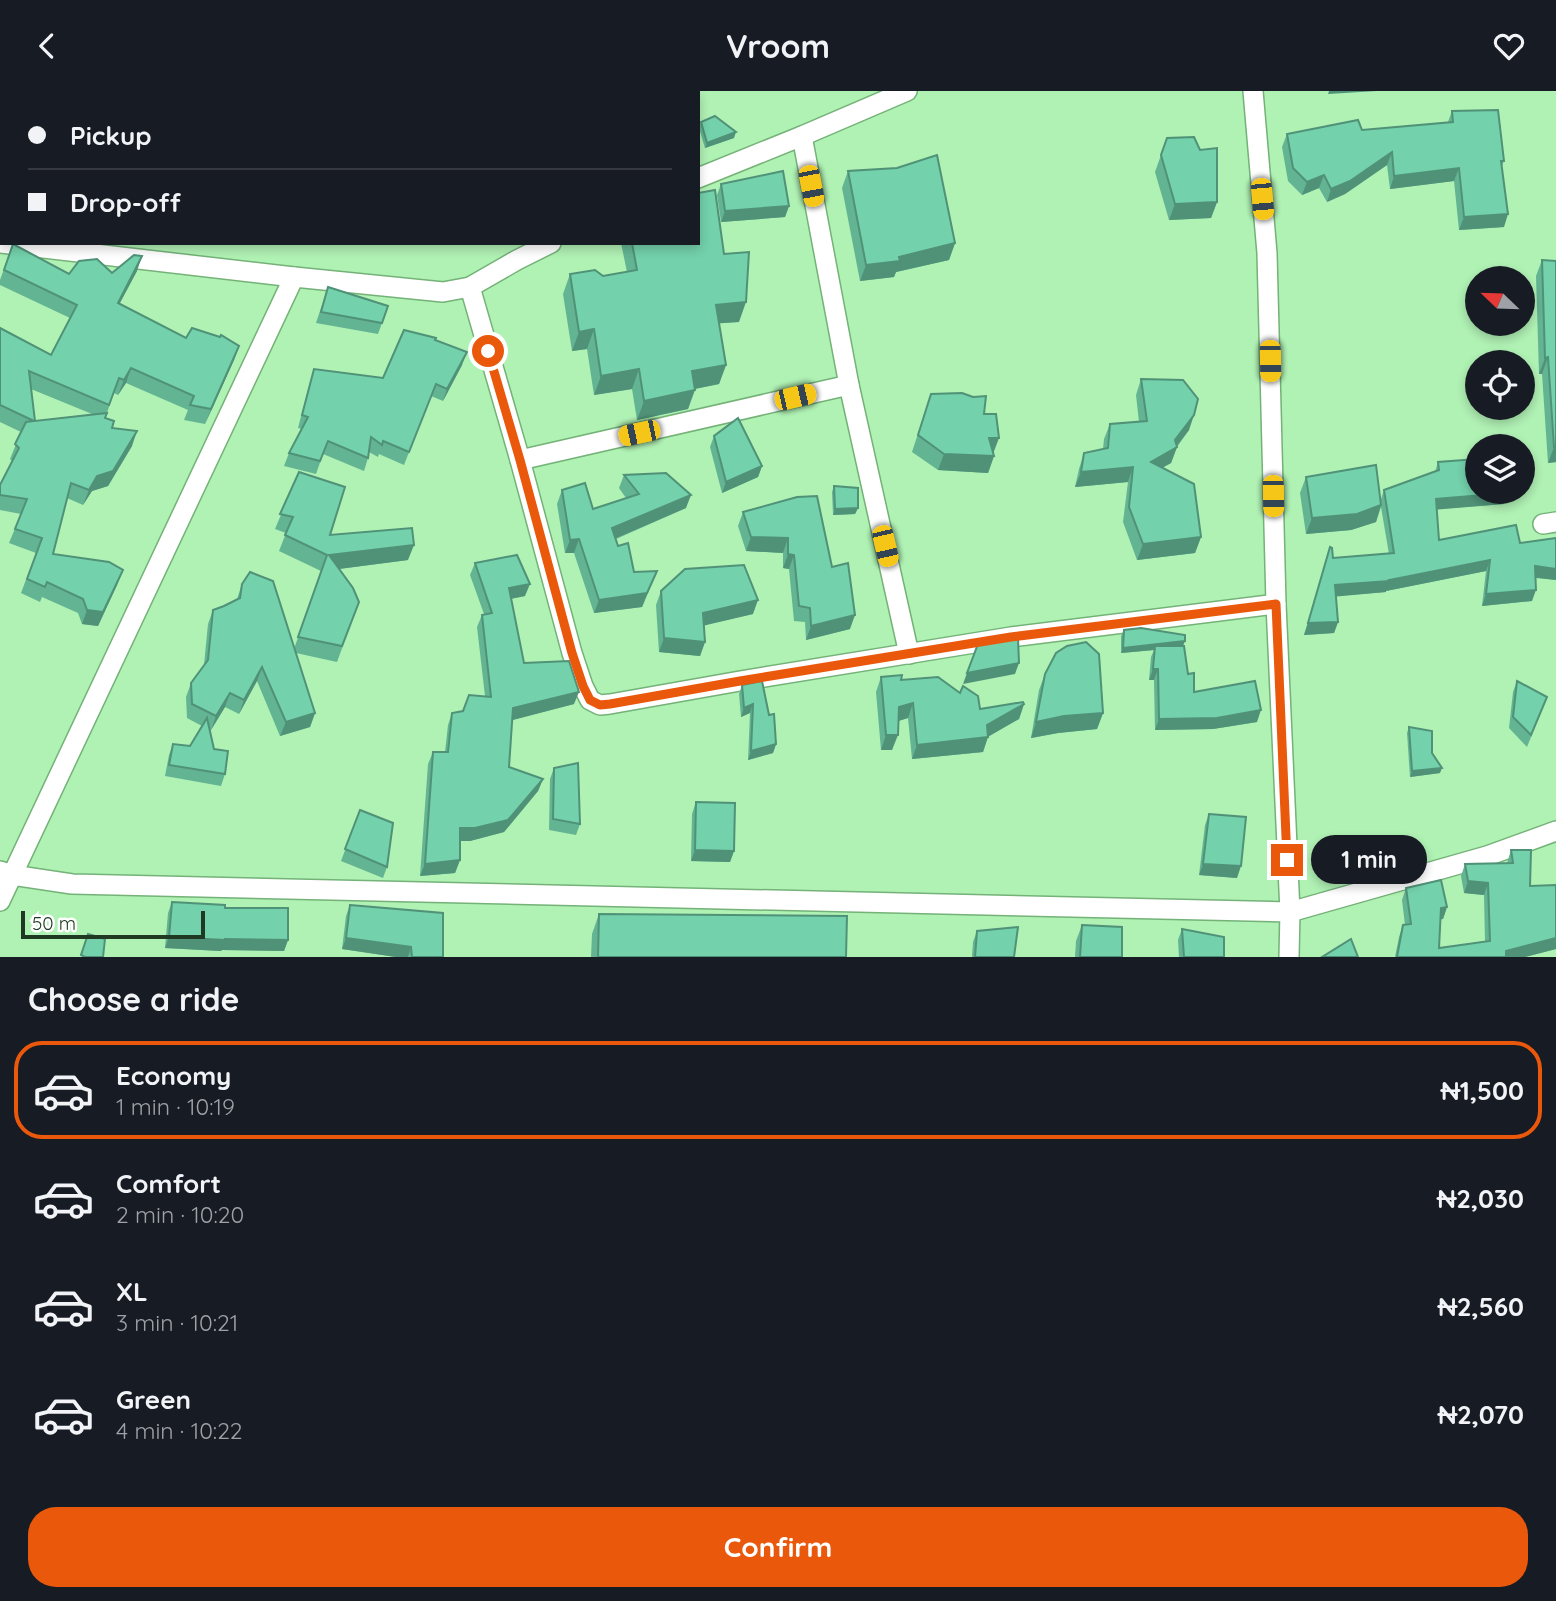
<!DOCTYPE html>
<meta charset="utf-8">
<style>
body{margin:0;font-family:Quicksand,sans-serif;background:#242831;color:#f1f3f6;height:100vh;display:flex;flex-direction:column;font-size:26px;white-space:nowrap}
*{box-sizing:border-box;margin:0}
p{font-size:23px;color:#9ea1a6}
.icon{flex:none;width:38px;height:38px;fill:none;stroke:currentColor;stroke-width:2;stroke-linecap:round;stroke-linejoin:round}
.map{position:relative;height:866px;overflow:hidden}
.drawer{display:flex;flex-direction:column;background:#171b24;flex:1}
.drawer>*{flex:none}
.banner{position:absolute;left:0px;top:0px;width:700px;height:154px;box-shadow:0 4px 10px #0003;display:grid;align-content:center;height:154px;padding:0 28px;background:#171b24}
.needle{width:46px;rotate:293deg}
.buttons{position:absolute;left:1465px;top:175px;display:grid;gap:14px}
.buttons a{display:grid;place-items:center;width:70px;height:70px;border-radius:50%;background:#171b24;box-shadow:0 4px 10px #0003;font-size:35px}
.scale{position:absolute;left:21px;bottom:18px;width:184px;box-sizing:border-box;padding-left:7px;border:4px solid #1f3922;border-top:0;font-size:19px;line-height:24px;white-space:nowrap;color:#1f3922;-webkit-text-stroke:5px #fff;paint-order:stroke}
.end{position:absolute;width:32px;height:32px;margin:-16px;border:9px solid #ea580c;background:#fff;box-shadow:0 0 0 4px #fff}
.from{border-radius:50%}
.bubble{position:absolute;height:49px;border-radius:24px;background:#171b24;box-shadow:0 4px 10px #0003;font-size:23px;font-weight:800;line-height:49px;text-align:center}
.car{position:absolute;width:21px;height:42px;margin:-21px -10px;border-radius:9px;box-shadow:0 0 5px 2px #0007;background:linear-gradient(#f5c518 24%,#345 0 40%,#f5c518 0 76%,#345 0 86%,#f5c518 0)}
.banner b{display:flex;align-items:center;gap:24px;height:66px;font-size:26px}
.banner b+b{border-top:2px solid #363941}
.banner i{width:18px;height:18px;background:#f1f3f6}
ul{padding:0;list-style:none}
li{display:flex;align-items:center;gap:21px;height:98px;margin:0 14px 10px;padding:0 14px;border:4px solid transparent;border-radius:28px}
li div{flex:1}
li b{display:block;font-size:26px}
li em{font-style:normal;font-weight:800}
li.active{border-color:#ea580c}
li>.icon{width:63px;height:63px;stroke-width:1.5}
h2{padding:0 28px;font-size:32px;line-height:84px}
.primary-button{display:flex;gap:14px;margin-top:auto;padding:14px 28px}
.primary-button a{flex:1;height:80px;border-radius:28px;background:#ea580c;color:#fff;font-size:28px;font-weight:800;line-height:80px;text-align:center}
header{display:flex;justify-content:space-between;align-items:center;height:91px;padding:0 28px;background:#171b24;font-size:32px;font-weight:800}
.map>svg:first-child{display:block}
.lines{fill:none;stroke-linecap:round;stroke-linejoin:round}
.street-casing{stroke:#74b278;stroke-width:22}
.street{stroke:#fff;stroke-width:19}
.wall{fill:#63b493;fill-rule:evenodd}
.shaded-wall{fill:#509278}
.building{fill:#73d1ab;stroke:#509278;stroke-width:2}
.route{stroke:#ea580c;stroke-width:9}
</style>
<header><svg class="icon" aria-label="back" viewBox="0 0 24 24"><path d="M15 5l-7 7 7 7"/></svg>Vroom<svg class="icon" aria-label="heart" viewBox="0 0 24 24"><path d="M12 20l-8-8c-3-5 5-10 8-4 3-6 11-1 8 4z"/></svg></header>
<div class="map">
<svg width="1556" height="866" viewBox="0 0 1556 866">
<rect width="100%" height="100%" fill="#b0f1b4"/>
<g class="lines">
<defs>
<g id="street">
<path d="M1253,0L1267,162L1276,513L1290,821L1289,866"/>
<path d="M802,45L907,0"/>
<path d="M698,87L802,45L849,294L909,563"/>
<path d="M0,152L294,186L443,201L470,196L520,369L572,562L583,595L590,609L600,614L610,613L740,590L1011,546L1276,513"/>
<path d="M470,196L517,169L551,152"/>
<path d="M520,369L849,294"/>
<path d="M1543,433L1556,431"/>
<path d="M0,780L12,784L72,793L1290,821L1487,765L1556,740"/>
<path d="M0,810L294,186"/>
</g>
</defs>
<use href="#street" class="street-casing"/>
<use href="#street" class="street"/>
</g>
<g class="wall">
<path d="M1452,20L1504,70L1502,75L1504,136L1459,139L1454,90L1390,98L1387,74L1345,103L1327,111L1319,97L1302,104L1288,90L1282,56L1287,43L1362,39L1448,31Z"/>
<path d="M701,31L734,47L705,57L699,37Z"/>
<path d="M1167,47L1217,111L1211,127L1169,129L1155,81Z"/>
<path d="M848,80L955,152L949,169L896,181L894,186L860,190L842,97Z"/>
<path d="M2,84V126H0V85Z"/>
<path d="M721,93L789,115L785,126L721,131L717,104Z"/>
<path d="M621,152H698L724,163L739,231L719,232L726,274L719,293L694,298L688,318L637,329L632,298L594,304L587,258L572,260L563,203L570,183L603,185L627,181Z"/>
<path d="M13,153L69,183L137,180L119,213L186,247L239,255L234,269L205,333L184,329L188,319L126,292L118,304L114,302L105,327L112,337L132,355L108,395L92,400L83,414L67,407L53,463L123,479L117,494L98,535L82,533L78,522L42,506L40,511L21,502L36,462L9,452L21,423L0,419V394L12,370L10,368L21,341L0,331V237L51,264L70,227L0,194V189ZM31,298L92,323L35,330Z"/>
<path d="M1542,169L1556,371L1548,372L1542,283H1539L1536,185Z"/>
<path d="M328,196L388,215L378,243L316,232Z"/>
<path d="M436,249L462,274L443,310L431,305L404,374L379,363L378,366L369,361L368,367L364,380L323,363L316,383L284,375L289,362L302,338L298,337L310,291L314,278L383,287Z"/>
<path d="M1141,288L1189,339L1177,356L1171,372L1162,377L1201,446L1195,462L1137,469L1123,431L1128,391L1075,396L1079,378L1084,362L1103,358L1104,348L1110,333L1139,331L1136,304Z"/>
<path d="M931,303L984,323L994,365L988,382L938,379L912,361Z"/>
<path d="M714,345L762,375L758,386L722,402L710,356Z"/>
<path d="M1438,371L1508,402L1504,413L1437,418L1439,449L1520,452L1556,447V489L1535,487L1532,510L1482,515L1486,480L1386,500V501L1336,505L1338,531L1334,542L1304,544L1330,456L1333,467L1389,463L1381,416L1376,431L1351,439L1306,443L1300,402L1306,386L1381,408L1384,399L1435,381Z"/>
<path d="M299,381L330,444L408,469L339,478L359,511L337,571L296,562L315,622L310,636L280,645L257,590L239,623L225,616L211,639H210L214,658L225,683L221,695L165,685L169,664L173,653L190,655L202,635L187,627L186,606L191,592L204,574L208,533L213,519L224,515L237,508L242,493L294,558L321,480L279,460L286,442L275,438Z"/>
<path d="M624,384L686,417L616,448L618,455L634,481L657,480L642,516L594,522L574,462H565L557,413L562,399L593,418L626,407L619,397Z"/>
<path d="M834,395L858,417L855,423L833,424L832,401Z"/>
<path d="M797,406L832,476L850,538L806,549L805,531L794,530L789,478L783,477V462L746,460L738,435L743,421Z"/>
<path d="M475,472L525,505L511,508L524,572L574,613L512,629L509,676L543,688L538,700L504,741L470,750H460V769L455,782L420,785L428,673L433,661H445L448,634L452,622L463,620L485,605L477,536L482,524L484,523L470,484Z"/>
<path d="M661,500L753,523L704,534L705,551L700,565L659,561L656,514Z"/>
<path d="M1124,539L1183,555L1188,583L1194,601L1257,631L1213,638L1155,639L1154,589H1149L1151,566L1154,559L1121,562V545Z"/>
<path d="M1045,583L1103,622L1097,638L1058,642L1031,647L1039,599Z"/>
<path d="M881,586L901,589L980,618L1024,613L1019,628L988,645L983,661L912,668L908,627L899,630L892,659H881L876,601Z"/>
<path d="M1517,590L1547,606L1527,656L1509,637L1513,601Z"/>
<path d="M742,594L769,624L776,653L773,662L748,669L750,622L741,626L739,603Z"/>
<path d="M1409,636L1432,662L1440,682L1410,686L1407,642Z"/>
<path d="M554,677L580,733L576,744L549,739L550,688Z"/>
<path d="M696,711L734,760L730,771L691,770L692,723Z"/>
<path d="M360,719L387,776L383,787L341,770Z"/>
<path d="M1209,723L1237,787L1199,784L1205,734Z"/>
<path d="M1511,759L1530,795L1556,858L1525,866H1395L1399,846L1403,834H1405L1402,809L1406,797L1447,816L1443,828H1441L1439,857L1485,850L1484,804L1464,802L1461,785L1465,773L1507,772Z"/>
<path d="M172,811L225,817L288,849L284,860L222,859L221,860L165,857L168,822Z"/>
<path d="M350,814L443,866H396L342,858L346,825Z"/>
<path d="M599,823L846,866H591L592,843Z"/>
<path d="M1082,834L1122,866H1075L1076,850Z"/>
<path d="M1182,838L1224,866H1179L1178,849Z"/>
<path d="M977,840L1014,866H972L973,851Z"/>
</g>
<g class="shaded-wall">
<path d="M1329,0H1377L1328,3Z"/>
<path d="M736,41L734,47L705,57L707,52Z"/>
<path d="M1392,61L1387,74L1345,103L1327,111L1331,98Z"/>
<path d="M1459,77L1454,90L1390,98L1394,85Z"/>
<path d="M1324,84L1319,97L1302,104L1307,91Z"/>
<path d="M1217,111L1211,127L1169,129L1175,113Z"/>
<path d="M789,115L785,126L721,131L725,120Z"/>
<path d="M1508,123L1504,136L1459,139L1464,126Z"/>
<path d="M955,152L949,169L896,181L894,186L860,190L866,174Z"/>
<path d="M142,165L137,180L112,227L118,212Z"/>
<path d="M746,211L739,231L709,233L716,214Z"/>
<path d="M594,238L587,258L572,260L579,241Z"/>
<path d="M239,255L234,269L205,333L211,318Z"/>
<path d="M467,261L462,274L443,310L447,298Z"/>
<path d="M1548,266L1542,283H1539L1545,267Z"/>
<path d="M726,274L719,293L685,300L692,280Z"/>
<path d="M131,277L126,292L118,304L124,289Z"/>
<path d="M639,278L632,298L594,304L601,285Z"/>
<path d="M695,299L688,318L637,329L644,310Z"/>
<path d="M1194,324L1189,339L1175,357L1177,356L1171,372L1145,386L1151,371L1175,349Z"/>
<path d="M137,340L132,355L108,395L92,400L83,414L89,399L97,385Z"/>
<path d="M989,347H999L993,363Z"/>
<path d="M1554,356H1556V371L1548,372Z"/>
<path d="M944,363L994,365L988,382L938,379Z"/>
<path d="M762,375L758,386L722,402L726,391Z"/>
<path d="M1133,376L1128,391L1075,396L1081,381Z"/>
<path d="M1508,402L1504,413L1432,419L1436,408Z"/>
<path d="M691,404L686,417L607,451L612,437Z"/>
<path d="M1381,414L1376,431L1351,439L1306,443L1312,427Z"/>
<path d="M858,417L855,423L833,424L835,418Z"/>
<path d="M751,446L788,447L783,462L746,460Z"/>
<path d="M1201,446L1195,462L1137,469L1143,453Z"/>
<path d="M579,448L574,462H565L570,449Z"/>
<path d="M414,454L408,469L323,480L329,464Z"/>
<path d="M788,463L794,464L789,478L783,477Z"/>
<path d="M1490,469L1486,480L1386,500V501L1331,506L1335,494L1389,489Z"/>
<path d="M1535,475L1556,478V489L1531,486Z"/>
<path d="M123,479L117,494L98,535L82,533L87,519Z"/>
<path d="M657,480L642,516L594,522L599,509Z"/>
<path d="M530,493L525,505L504,509L509,497Z"/>
<path d="M1536,499L1532,510L1482,515L1486,503Z"/>
<path d="M758,509L753,523L698,536L703,522Z"/>
<path d="M855,524L850,538L806,549L811,535Z"/>
<path d="M1338,531L1334,542L1304,544L1308,532Z"/>
<path d="M664,547L705,551L700,565L659,561Z"/>
<path d="M1185,550L1183,555H1155L1154,559L1121,562L1123,557Z"/>
<path d="M1019,572L1015,583L963,593L967,582Z"/>
<path d="M262,576L257,590L239,623L244,609Z"/>
<path d="M1153,578H1158L1154,589H1149Z"/>
<path d="M579,601L574,613L509,630L513,617Z"/>
<path d="M230,602L225,616L211,639L216,625Z"/>
<path d="M913,612L908,627L894,631L899,616Z"/>
<path d="M753,613L750,622L741,626L744,617Z"/>
<path d="M1024,613L1019,628L986,647L988,646L983,661L912,668L917,654L987,634Z"/>
<path d="M1261,619L1257,631L1213,638L1155,639L1159,628Z"/>
<path d="M315,622L310,636L280,645L286,631Z"/>
<path d="M1103,622L1097,638L1058,642L1031,647L1036,631L1064,625Z"/>
<path d="M886,644H898L892,659H881Z"/>
<path d="M776,653L773,662L748,669L751,660Z"/>
<path d="M1442,677L1440,682L1410,686L1412,680Z"/>
<path d="M543,688L538,700L504,741L470,750H456L460,737Z"/>
<path d="M695,759L734,760L730,771L691,770Z"/>
<path d="M460,769L455,782L420,785L425,773Z"/>
<path d="M1203,773L1241,775L1237,787L1199,784Z"/>
<path d="M1468,790L1488,792L1484,804L1464,802Z"/>
<path d="M1447,816L1443,828L1437,829L1441,817Z"/>
<path d="M169,846L288,849L284,860L222,859L221,860L165,857Z"/>
<path d="M346,847L411,856L408,866H396L342,858Z"/>
<path d="M1556,847V858L1525,866H1504L1506,860Z"/>
</g>
<g class="building">
<rect x="0" y="0" width="28" height="2"/>
<path d="M1498,19L1504,70H1501L1508,123L1464,126L1459,77L1394,85L1392,61L1350,90L1331,98L1324,84L1307,91L1293,77L1287,43L1358,29L1362,39L1453,31L1452,20Z"/>
<path d="M715,25L736,41L707,52L701,31Z"/>
<path d="M1194,46L1200,59L1217,57V111L1175,113L1161,64L1167,47Z"/>
<path d="M937,64L955,152L899,166L900,170L866,174L848,80L897,77Z"/>
<path d="M783,80L789,115L725,120L721,93Z"/>
<path d="M2,84V114H0V85Z"/>
<path d="M715,99L724,163L749,161L746,211L716,214L726,274L692,280L695,299L644,310L639,278L601,285L594,238L579,241L570,183L595,179L603,185L637,179L632,152H698V102Z"/>
<path d="M13,153L69,183L79,170L97,168L112,182L134,164L142,165L118,212L186,247L192,237L220,246L221,244L239,255L211,318L190,314L194,305L131,277L124,289L119,287L109,314L29,280L35,330L107,322L105,327L114,330L112,337L137,340L113,380L97,385L89,399L71,392L53,463L109,471L123,479L103,521L87,519L83,508L47,491L45,496L27,488L42,447L15,438L27,408L0,404V394L19,357L15,353L26,331L34,330L0,314V237L51,264L77,214L4,179Z"/>
<path d="M1542,169L1556,170V356H1554L1548,266L1545,267Z"/>
<path d="M328,196L388,215L382,232L321,221Z"/>
<path d="M404,239L436,247L435,249L467,261L447,298L436,293L409,361L383,350L382,354L371,346L368,367L328,350L320,370L289,362L308,326L302,324L314,278L383,287Z"/>
<path d="M1141,288L1183,289L1198,308L1194,324L1175,349L1177,356L1151,371L1194,393L1201,446L1143,453L1129,416L1133,376L1081,381L1084,362L1108,357L1110,333L1147,330Z"/>
<path d="M962,302L973,306L986,305L984,323H996L999,347H989L994,365L944,363L918,344L931,303Z"/>
<path d="M738,327L762,375L726,391L714,345Z"/>
<path d="M1477,368V401H1508V402L1436,408L1439,449L1516,434L1520,452L1556,447V478L1535,475L1536,499L1486,503L1490,469L1389,489L1390,490L1335,494L1338,531L1308,532L1330,456L1332,457L1333,467L1394,462L1384,399L1439,379L1438,371Z"/>
<path d="M1376,374L1381,414L1357,423L1312,427L1306,386Z"/>
<path d="M299,381L345,396L330,444L412,437L414,454L329,464L353,497L359,511L342,555L298,546L327,464L285,444L293,426L280,423Z"/>
<path d="M666,382L691,404L612,437L618,455L628,452L634,481L657,480L647,502L599,509L579,448L570,449L562,399L585,392L593,418L639,403L624,384Z"/>
<path d="M834,395L858,397V417L835,418Z"/>
<path d="M817,405L832,476L848,472L855,524L811,535L810,517L799,515L794,464L788,463V447L751,446L743,421L797,406Z"/>
<path d="M517,464L530,493L509,497L524,572L569,570L579,601L513,617L509,676L543,688L508,729L475,737H460V769L425,773L433,661H448L452,622L463,620L469,604L491,606L482,524L492,522L475,472Z"/>
<path d="M744,474L758,509L703,522L705,551L664,547L661,500L685,478Z"/>
<path d="M250,481L273,490L315,622L286,631L262,576L244,609L230,602L216,625L192,613L191,592L208,569L213,519L224,515L240,507L242,493Z"/>
<path d="M1141,537L1185,544V550L1123,557L1124,539Z"/>
<path d="M1018,547L1019,572L967,582L978,553Z"/>
<path d="M1086,551L1099,563L1103,622L1064,625L1036,631L1045,583L1056,562L1067,555Z"/>
<path d="M1155,555H1184L1188,583L1194,582V601L1255,590L1261,619L1217,627L1159,628L1158,578H1153Z"/>
<path d="M902,584L901,589L938,586L960,602L963,595L978,605L980,618L1023,611L1024,613L987,634L988,646L917,654L913,612L899,616L898,644H886L881,586Z"/>
<path d="M762,590L769,624L774,623L776,653L751,660L753,613L744,617L742,594Z"/>
<path d="M1517,590L1547,606L1531,644L1513,626Z"/>
<path d="M207,627L214,658L228,660L225,683L169,674L173,653L190,655Z"/>
<path d="M1409,636L1432,640V662L1442,677L1412,680Z"/>
<path d="M578,672L580,733L553,728L554,677Z"/>
<path d="M696,711L735,712L734,760L695,759Z"/>
<path d="M360,719L393,732L387,776L345,758Z"/>
<path d="M1209,723L1246,726L1241,775L1203,773Z"/>
<path d="M1511,759H1531L1530,795L1556,794V847L1506,860V866H1397L1403,834L1411,833L1406,797L1441,789L1447,816L1441,817L1439,857L1490,850L1488,792L1468,790L1465,773L1513,772Z"/>
<path d="M172,811L225,814V817H288V849L225,848V849L169,846Z"/>
<path d="M350,814L443,822V866H412L411,856L346,847Z"/>
<path d="M599,823L847,825L846,866H598Z"/>
<path d="M1082,834L1122,836V866H1080Z"/>
<path d="M1018,836L1014,866H975L977,840Z"/>
<path d="M1182,838L1224,846V866H1184Z"/>
<path d="M88,843L105,848L103,866H85L81,864Z"/>
<path d="M1351,848L1358,866H1322Z"/>
</g>
<g class="lines">
<path class="route" d="M488,260L520,369L572,562L583,595L590,609L600,614L610,613L740,590L1011,546L1276,513L1287,769"/>
</g>
</svg>
<div class="buttons">
<a><svg class="needle" viewBox="-14 -14 28 28"><path d="M0-13l5 13h-10z" fill="#e53935"/><path d="M0 13l5-13h-10z" fill="#9ea1a6"/></svg></a>
<a><svg class="icon" aria-label="locate" viewBox="0 0 24 24"><circle cx="12" cy="12" r="6"/><path d="M12 2v4M12 18v4M2 12h4M18 12h4"/></svg></a>
<a><svg class="icon" aria-label="layers" viewBox="0 0 24 24"><path d="M12 4l9 5-9 5-9-5zM3 14l9 5 9-5"/></svg></a>
</div>
<div class="scale">50 m</div>
<i class="end from" style="left:488px;top:260px"></i>
<i class="end" style="left:1287px;top:769px"></i>
<div class="bubble" style="left:1311px;top:744px;width:116px">1 min</div>
<i class="car" style="left:811px;top:95px;rotate:169deg"></i>
<i class="car" style="left:1262px;top:108px;rotate:175deg"></i>
<i class="car" style="left:1270px;top:270px;rotate:179deg"></i>
<i class="car" style="left:795px;top:306px;rotate:77deg"></i>
<i class="car" style="left:639px;top:342px;rotate:258deg"></i>
<i class="car" style="left:1273px;top:405px;rotate:179deg"></i>
<i class="car" style="left:885px;top:455px;rotate:167deg"></i>
<div class="banner">
<b><i class="from"></i>Pickup</b>
<b><i></i>Drop-off</b>
</div>
</div>
<section class="drawer">
<h2>Choose a ride</h2>
<ul>
<li class="active"><svg class="icon" aria-label="car" viewBox="0 0 24 24"><path d="M5 17H2v-5l4-1 3-4h7l3 4 3 1v5h-3M9 17h6M6 11h13"/><circle cx="7" cy="17" r="2"/><circle cx="17" cy="17" r="2"/></svg><div><b>Economy</b><p>1 min · 10:19</p></div><em>₦1,500</em></li>
<li><svg class="icon" aria-label="car" viewBox="0 0 24 24"><path d="M5 17H2v-5l4-1 3-4h7l3 4 3 1v5h-3M9 17h6M6 11h13"/><circle cx="7" cy="17" r="2"/><circle cx="17" cy="17" r="2"/></svg><div><b>Comfort</b><p>2 min · 10:20</p></div><em>₦2,030</em></li>
<li><svg class="icon" aria-label="car" viewBox="0 0 24 24"><path d="M5 17H2v-5l4-1 3-4h7l3 4 3 1v5h-3M9 17h6M6 11h13"/><circle cx="7" cy="17" r="2"/><circle cx="17" cy="17" r="2"/></svg><div><b>XL</b><p>3 min · 10:21</p></div><em>₦2,560</em></li>
<li><svg class="icon" aria-label="car" viewBox="0 0 24 24"><path d="M5 17H2v-5l4-1 3-4h7l3 4 3 1v5h-3M9 17h6M6 11h13"/><circle cx="7" cy="17" r="2"/><circle cx="17" cy="17" r="2"/></svg><div><b>Green</b><p>4 min · 10:22</p></div><em>₦2,070</em></li>
</ul>
<div class="primary-button"><a>Confirm</a></div>
</section>
